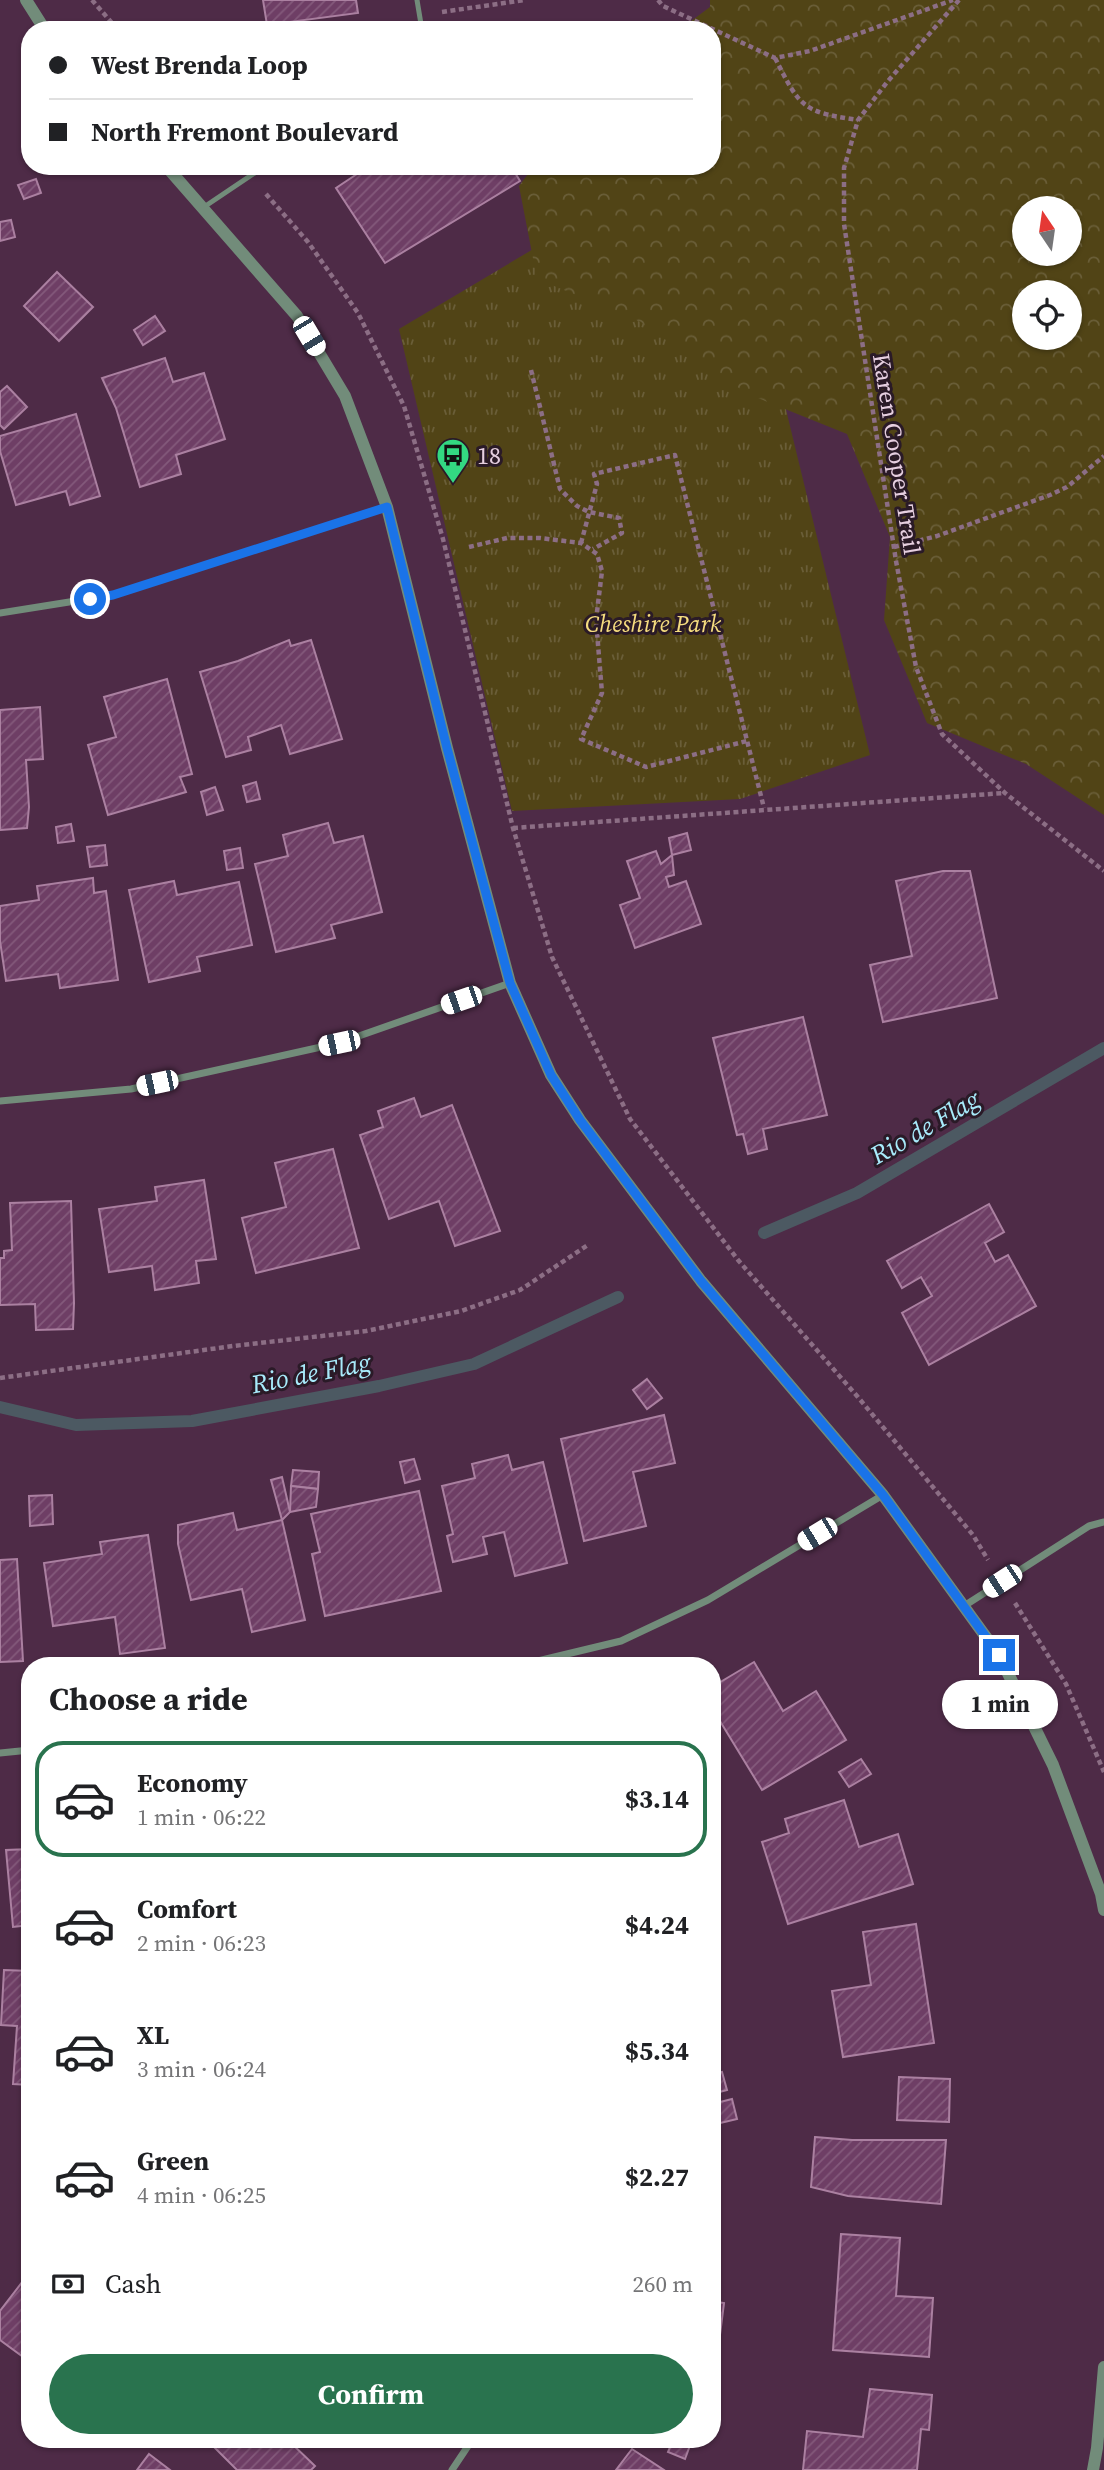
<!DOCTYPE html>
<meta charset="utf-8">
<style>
body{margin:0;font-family:"Source Serif 4",serif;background:#f2f2f2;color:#202124;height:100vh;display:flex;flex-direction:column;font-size:26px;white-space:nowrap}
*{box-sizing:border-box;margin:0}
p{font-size:23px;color:#757577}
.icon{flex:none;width:38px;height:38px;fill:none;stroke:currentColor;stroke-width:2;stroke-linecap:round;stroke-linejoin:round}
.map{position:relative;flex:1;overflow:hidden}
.panel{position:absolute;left:21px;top:1657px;width:700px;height:791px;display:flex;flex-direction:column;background:#fff;border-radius:28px;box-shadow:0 2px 5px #0004}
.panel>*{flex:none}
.top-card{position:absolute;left:21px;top:21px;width:700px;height:154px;border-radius:28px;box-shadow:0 2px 5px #0004;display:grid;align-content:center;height:154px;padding:0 28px;background:#fff}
.needle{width:46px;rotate:347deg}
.tools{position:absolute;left:1012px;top:196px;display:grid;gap:14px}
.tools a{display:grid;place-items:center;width:70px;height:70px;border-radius:50%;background:#fff;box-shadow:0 2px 5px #0004;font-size:35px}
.end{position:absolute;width:32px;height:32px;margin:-16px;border:9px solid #1a73e8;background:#fff;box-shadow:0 0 0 4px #fff}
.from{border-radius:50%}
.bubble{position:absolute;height:49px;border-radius:24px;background:#fff;box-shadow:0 2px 5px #0004;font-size:23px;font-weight:700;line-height:49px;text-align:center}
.car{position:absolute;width:21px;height:42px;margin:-21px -10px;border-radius:9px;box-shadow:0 0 5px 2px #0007;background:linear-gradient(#fff 24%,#345 0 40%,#fff 0 76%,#345 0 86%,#fff 0)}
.top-card b{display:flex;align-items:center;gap:24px;height:66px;font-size:26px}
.top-card b+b{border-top:2px solid #e0e0e0}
.top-card i{width:18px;height:18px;background:#202124}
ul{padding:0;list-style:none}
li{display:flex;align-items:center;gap:21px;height:116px;margin:0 14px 10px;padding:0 14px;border:4px solid transparent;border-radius:28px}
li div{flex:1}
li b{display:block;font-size:26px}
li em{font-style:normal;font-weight:700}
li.on{border-color:#29734e}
li>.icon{width:63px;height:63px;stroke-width:1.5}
h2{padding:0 28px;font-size:32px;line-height:84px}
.pay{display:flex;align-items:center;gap:18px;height:77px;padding:0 28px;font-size:26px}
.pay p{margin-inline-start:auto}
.cta{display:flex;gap:14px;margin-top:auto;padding:14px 28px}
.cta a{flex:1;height:80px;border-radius:42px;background:#29734e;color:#fff;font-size:28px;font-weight:700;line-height:80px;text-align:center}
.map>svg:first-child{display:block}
.grass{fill:url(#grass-tufts)}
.forest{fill:url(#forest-crowns);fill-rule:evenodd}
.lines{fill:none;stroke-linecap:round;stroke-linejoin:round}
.stream{stroke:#4c5962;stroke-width:12}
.building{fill:url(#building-hatch);stroke:#ab80a1;stroke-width:2}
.path{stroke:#8c6e85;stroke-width:4.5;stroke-dasharray:5 3.5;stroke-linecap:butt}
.service{stroke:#728c7a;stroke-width:5}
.minor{stroke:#728c7a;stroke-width:7}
.tertiary{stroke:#728c7a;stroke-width:12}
.route{stroke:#1a73e8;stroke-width:9}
.labels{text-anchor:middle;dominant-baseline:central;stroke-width:6;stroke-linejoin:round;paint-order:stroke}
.street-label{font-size:24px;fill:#e6cfe0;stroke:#2a1a27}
.poi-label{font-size:24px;fill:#e6cfe0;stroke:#2a1a27;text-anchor:start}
.park-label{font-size:24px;font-style:italic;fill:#f5dc7f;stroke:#2a1a27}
.water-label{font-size:26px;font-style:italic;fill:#a8ebfb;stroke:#2a1a27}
</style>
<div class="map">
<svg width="1104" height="2470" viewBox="0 0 1104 2470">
<defs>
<pattern id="grass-tufts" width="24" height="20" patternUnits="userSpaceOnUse" patternTransform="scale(1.75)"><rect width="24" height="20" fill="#514416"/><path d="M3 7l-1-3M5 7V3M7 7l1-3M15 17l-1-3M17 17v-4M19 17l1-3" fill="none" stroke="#6a5e38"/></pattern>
<pattern id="forest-crowns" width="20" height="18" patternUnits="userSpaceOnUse" patternTransform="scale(1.75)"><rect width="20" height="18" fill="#514416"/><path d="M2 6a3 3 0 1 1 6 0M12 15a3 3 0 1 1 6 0" fill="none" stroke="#6a5e38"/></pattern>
<pattern id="building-hatch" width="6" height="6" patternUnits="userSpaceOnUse" patternTransform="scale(1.75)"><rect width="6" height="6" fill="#6e3e65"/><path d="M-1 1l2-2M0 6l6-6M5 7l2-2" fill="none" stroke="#83597b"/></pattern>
</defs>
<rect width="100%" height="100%" fill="#4e2b47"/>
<path class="grass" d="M734,196L870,755L740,799L512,811L399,329L535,248Z"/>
<path class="forest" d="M710,0H1104V815L1026,764L927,723L884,620L890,537L847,434L748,394L635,319L537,279L519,186L534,166H712V30H679L710,7ZM1024,208H1069V254H1024ZM1024,292H1069V338H1024Z"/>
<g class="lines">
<g class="stream">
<path d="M764,1233L857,1193L1104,1048"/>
<path d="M0,1407L76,1425L192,1421L379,1386L474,1364L618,1297"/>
</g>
</g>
<g class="building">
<path d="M263,0H356L358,13L267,25Z"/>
<path d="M349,23L350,30H297Z"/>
<path d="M369,166H511L520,181L385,263L336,188Z"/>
<path d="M36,179L41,193L24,199L18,185Z"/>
<path d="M11,220L15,237L0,241V222Z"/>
<path d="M57,272L93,307L59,341L24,306Z"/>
<path d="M155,316L165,331L143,345L134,330Z"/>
<path d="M165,358L173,382L204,373L225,439L176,455L181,474L140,487L116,408L102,378Z"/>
<path d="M7,386L27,407L4,429L0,425V392Z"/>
<path d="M76,414L100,496L70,505L66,491L16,505L0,451V436Z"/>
<path d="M289,640L291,646L311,640L342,739L290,754L281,725L248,737L251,750L226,757L200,672L238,661Z"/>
<path d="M167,679L192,774L180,777L186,792L108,815L88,745L116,737L104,697Z"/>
<path d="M40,707L43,759L26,760L29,807L27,828L0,830V710Z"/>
<path d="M256,782L260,799L247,802L243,786Z"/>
<path d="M215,787L223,810L207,815L201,792Z"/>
<path d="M328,823L334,843L363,836L382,912L331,925L335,938L276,952L255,864L288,856L283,835Z"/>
<path d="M71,824L74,841L58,843L56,827Z"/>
<path d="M687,833L691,850L672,855L669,838Z"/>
<path d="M105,845L107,865L90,867L87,847Z"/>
<path d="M240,848L243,868L227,870L224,851Z"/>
<path d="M656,851L661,864L672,855L674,875L666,877L669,887L686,881L701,924L635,948L620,905L640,898L627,861Z"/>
<path d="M943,871H970L997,998L883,1022L870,965L912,956L896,881Z"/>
<path d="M93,878L94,893L106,891L118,980L60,988L58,974L6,981L0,941V906L39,900L37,886Z"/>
<path d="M174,881L177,895L239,882L252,945L197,957L200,971L149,982L129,890Z"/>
<path d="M803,1017L827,1115L763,1129L767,1149L748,1154L743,1134L737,1135L713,1038Z"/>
<path d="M414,1098L421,1117L452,1105L500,1231L455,1246L439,1201L389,1219L360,1135L383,1127L378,1111Z"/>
<path d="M333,1149L359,1248L256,1273L242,1218L286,1207L275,1163Z"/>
<path d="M204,1180L216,1259L196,1261L199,1283L155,1290L152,1266L109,1272L99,1209L157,1201L155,1187Z"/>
<path d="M71,1201L74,1303L73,1329L36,1330L35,1304L0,1305V1258H4V1251L12,1250L10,1203Z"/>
<path d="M989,1204L1004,1232L985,1243L995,1262L1008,1255L1036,1306L929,1365L902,1313L932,1296L921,1277L902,1288L887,1261Z"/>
<path d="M647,1379L662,1398L647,1409L633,1390Z"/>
<path d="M664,1415L675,1463L633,1472L646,1526L584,1541L561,1439Z"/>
<path d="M508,1455L512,1470L543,1462L567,1563L515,1576L504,1532L483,1537L487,1554L453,1562L447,1536L453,1534L442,1486L475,1478L472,1464Z"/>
<path d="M414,1459L420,1479L405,1483L400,1462Z"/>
<path d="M293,1470L319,1472L318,1489L291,1486Z"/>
<path d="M282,1477L290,1512L282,1520L271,1480Z"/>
<path d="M291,1486L318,1489L316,1507L290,1512Z"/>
<path d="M419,1491L441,1591L325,1616L312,1554L320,1552L311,1514Z"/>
<path d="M52,1495L53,1524L30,1526L29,1496Z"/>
<path d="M233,1513L237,1530L282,1520L305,1620L252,1632L242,1589L191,1600L178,1544V1525Z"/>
<path d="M148,1535L165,1648L120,1654L115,1617L53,1626L44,1563L102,1554L100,1542Z"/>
<path d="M17,1559L23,1661L0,1662V1560Z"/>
<path d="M754,1662L783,1711L816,1691L846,1740L762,1790L712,1708V1687Z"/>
<path d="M861,1759L871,1774L849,1787L839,1772Z"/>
<path d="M844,1800L859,1847L898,1834L913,1884L788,1924L762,1842L789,1833L785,1819Z"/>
<path d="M30,1849V1925L13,1927L6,1850Z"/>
<path d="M916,1924L934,2043L843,2057L832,1991L871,1985L863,1932Z"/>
<path d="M4,1970L30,1971V2085L13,2084L17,2026L1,2025Z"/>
<path d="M722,2072L727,2090L712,2094V2074Z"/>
<path d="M899,2077L950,2079L949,2122L897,2120Z"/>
<path d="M732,2099L737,2119L712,2125V2104Z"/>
<path d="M815,2137L852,2140H946L941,2204L848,2196L811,2187Z"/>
<path d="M841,2234L900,2238L896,2296L933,2298L929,2357L833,2350Z"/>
<path d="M23,2281L30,2286V2362L0,2340V2311Z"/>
<path d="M712,2301L724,2303L720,2335L712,2334Z"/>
<path d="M870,2389L932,2395L929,2430L921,2429L917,2470H803L807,2431L863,2437Z"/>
<path d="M207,2440H288L315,2466L311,2470H237Z"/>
<path d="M673,2440H692L685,2459L668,2452Z"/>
<path d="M632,2449L664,2470H616Z"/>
<path d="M149,2454L170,2470H137Z"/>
</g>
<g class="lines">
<g class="path">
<path d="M92,0L118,30"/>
<path d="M658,0L663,6L775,58L810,51L953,0"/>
<path d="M959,0L888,81L858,120L844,168V224L896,561L916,667L942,734L1005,793L1104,871"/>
<path d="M442,12L525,0"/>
<path d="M775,58C800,107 802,112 858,120"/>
<path d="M266,194L308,242L358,313L404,406L443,539L513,828L552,957L630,1119L738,1260L857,1396L973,1535L988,1560"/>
<path d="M531,370L560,489L577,506L589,512L619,518L622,533L593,549"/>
<path d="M581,543L597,484L594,474L675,455L764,808"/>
<path d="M469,547L507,538H540L581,543L597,554L602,571L596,620L602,693L581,739L646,767L747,741"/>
<path d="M894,547L937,536L1050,495L1067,487L1104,456"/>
<path d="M513,828L1004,793"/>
<path d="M0,1378L233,1346L366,1331L461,1311L520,1290L588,1245"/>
<path d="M1015,1603L1066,1684L1104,1772"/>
</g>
<g class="service">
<path d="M417,0L422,30"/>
<path d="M204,207L265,166"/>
</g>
<g class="minor">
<path d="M0,613L113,595L387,507"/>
<path d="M0,1101L131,1089L339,1043L510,983"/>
<path d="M964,1606L1089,1526L1104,1522"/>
<path d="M517,1666L621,1641L708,1600L883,1495"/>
<path d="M0,1753L30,1750"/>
<path d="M452,2470L472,2440"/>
</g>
<g class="tertiary">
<path d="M26,0L45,30"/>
<path d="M166,166L297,316L345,396L387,507L447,748L510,983L551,1075L580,1120L701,1281L883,1495L999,1655L1053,1765L1101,1894L1104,1910"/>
<path d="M1093,2470L1097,2448L1104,2367"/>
</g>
</g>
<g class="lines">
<path class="route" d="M90,599L113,595L387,507L447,748L510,983L551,1075L580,1120L701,1281L883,1495L999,1655"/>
</g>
<defs>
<symbol id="bus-pin" viewBox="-11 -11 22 30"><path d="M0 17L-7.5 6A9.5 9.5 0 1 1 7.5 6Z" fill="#33d882" stroke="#2a1a27"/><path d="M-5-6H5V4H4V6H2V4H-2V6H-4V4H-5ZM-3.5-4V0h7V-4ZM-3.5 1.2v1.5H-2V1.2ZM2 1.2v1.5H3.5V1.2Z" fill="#111"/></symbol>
</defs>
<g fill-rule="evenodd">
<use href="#bus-pin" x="434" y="436" width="38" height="52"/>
</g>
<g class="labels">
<g class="street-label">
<text transform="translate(897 454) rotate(81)">Karen Cooper Trail</text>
</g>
<g class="poi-label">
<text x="477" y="455">18</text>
</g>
<g class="park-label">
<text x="653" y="623">Cheshire Park</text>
</g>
<g class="water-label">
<text transform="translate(925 1127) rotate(-30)">Rio de Flag</text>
<text transform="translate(311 1373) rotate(-11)">Rio de Flag</text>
</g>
</g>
</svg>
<div class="tools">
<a><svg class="needle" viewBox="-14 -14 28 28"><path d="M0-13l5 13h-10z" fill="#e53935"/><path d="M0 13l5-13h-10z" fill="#757577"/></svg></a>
<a><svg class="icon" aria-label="locate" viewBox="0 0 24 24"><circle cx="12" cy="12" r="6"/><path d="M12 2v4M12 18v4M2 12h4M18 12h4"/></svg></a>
</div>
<i class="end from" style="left:90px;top:599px"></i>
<i class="end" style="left:999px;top:1655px"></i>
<div class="bubble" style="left:942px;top:1680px;width:116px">1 min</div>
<i class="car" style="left:309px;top:336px;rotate:149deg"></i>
<i class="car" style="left:461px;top:1000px;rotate:251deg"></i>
<i class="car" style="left:339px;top:1043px;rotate:258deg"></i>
<i class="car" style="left:157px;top:1083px;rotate:258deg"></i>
<i class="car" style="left:817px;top:1534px;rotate:239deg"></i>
<i class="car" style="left:1002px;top:1581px;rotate:237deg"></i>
<div class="top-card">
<b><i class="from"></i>West Brenda Loop</b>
<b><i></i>North Fremont Boulevard</b>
</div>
<section class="panel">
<h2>Choose a ride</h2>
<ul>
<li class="on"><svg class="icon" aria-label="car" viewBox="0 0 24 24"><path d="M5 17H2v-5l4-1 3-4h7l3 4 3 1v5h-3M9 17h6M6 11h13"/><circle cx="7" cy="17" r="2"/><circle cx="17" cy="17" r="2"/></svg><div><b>Economy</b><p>1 min · 06:22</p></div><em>$3.14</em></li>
<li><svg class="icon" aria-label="car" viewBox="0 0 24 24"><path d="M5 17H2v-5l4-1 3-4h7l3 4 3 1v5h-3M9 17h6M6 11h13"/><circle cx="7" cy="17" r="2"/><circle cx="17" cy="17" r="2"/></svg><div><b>Comfort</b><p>2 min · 06:23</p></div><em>$4.24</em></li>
<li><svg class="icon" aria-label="car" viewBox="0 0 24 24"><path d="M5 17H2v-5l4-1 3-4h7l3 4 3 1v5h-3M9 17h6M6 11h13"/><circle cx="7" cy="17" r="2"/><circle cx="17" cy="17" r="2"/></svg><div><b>XL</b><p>3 min · 06:24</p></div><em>$5.34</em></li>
<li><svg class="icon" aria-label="car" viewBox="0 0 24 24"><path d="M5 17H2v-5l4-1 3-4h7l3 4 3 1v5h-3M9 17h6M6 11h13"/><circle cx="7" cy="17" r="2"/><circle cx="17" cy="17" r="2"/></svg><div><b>Green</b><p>4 min · 06:25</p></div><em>$2.27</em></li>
</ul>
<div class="pay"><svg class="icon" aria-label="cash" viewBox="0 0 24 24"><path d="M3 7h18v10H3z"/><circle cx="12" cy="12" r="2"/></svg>Cash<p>260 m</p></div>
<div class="cta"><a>Confirm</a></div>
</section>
</div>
